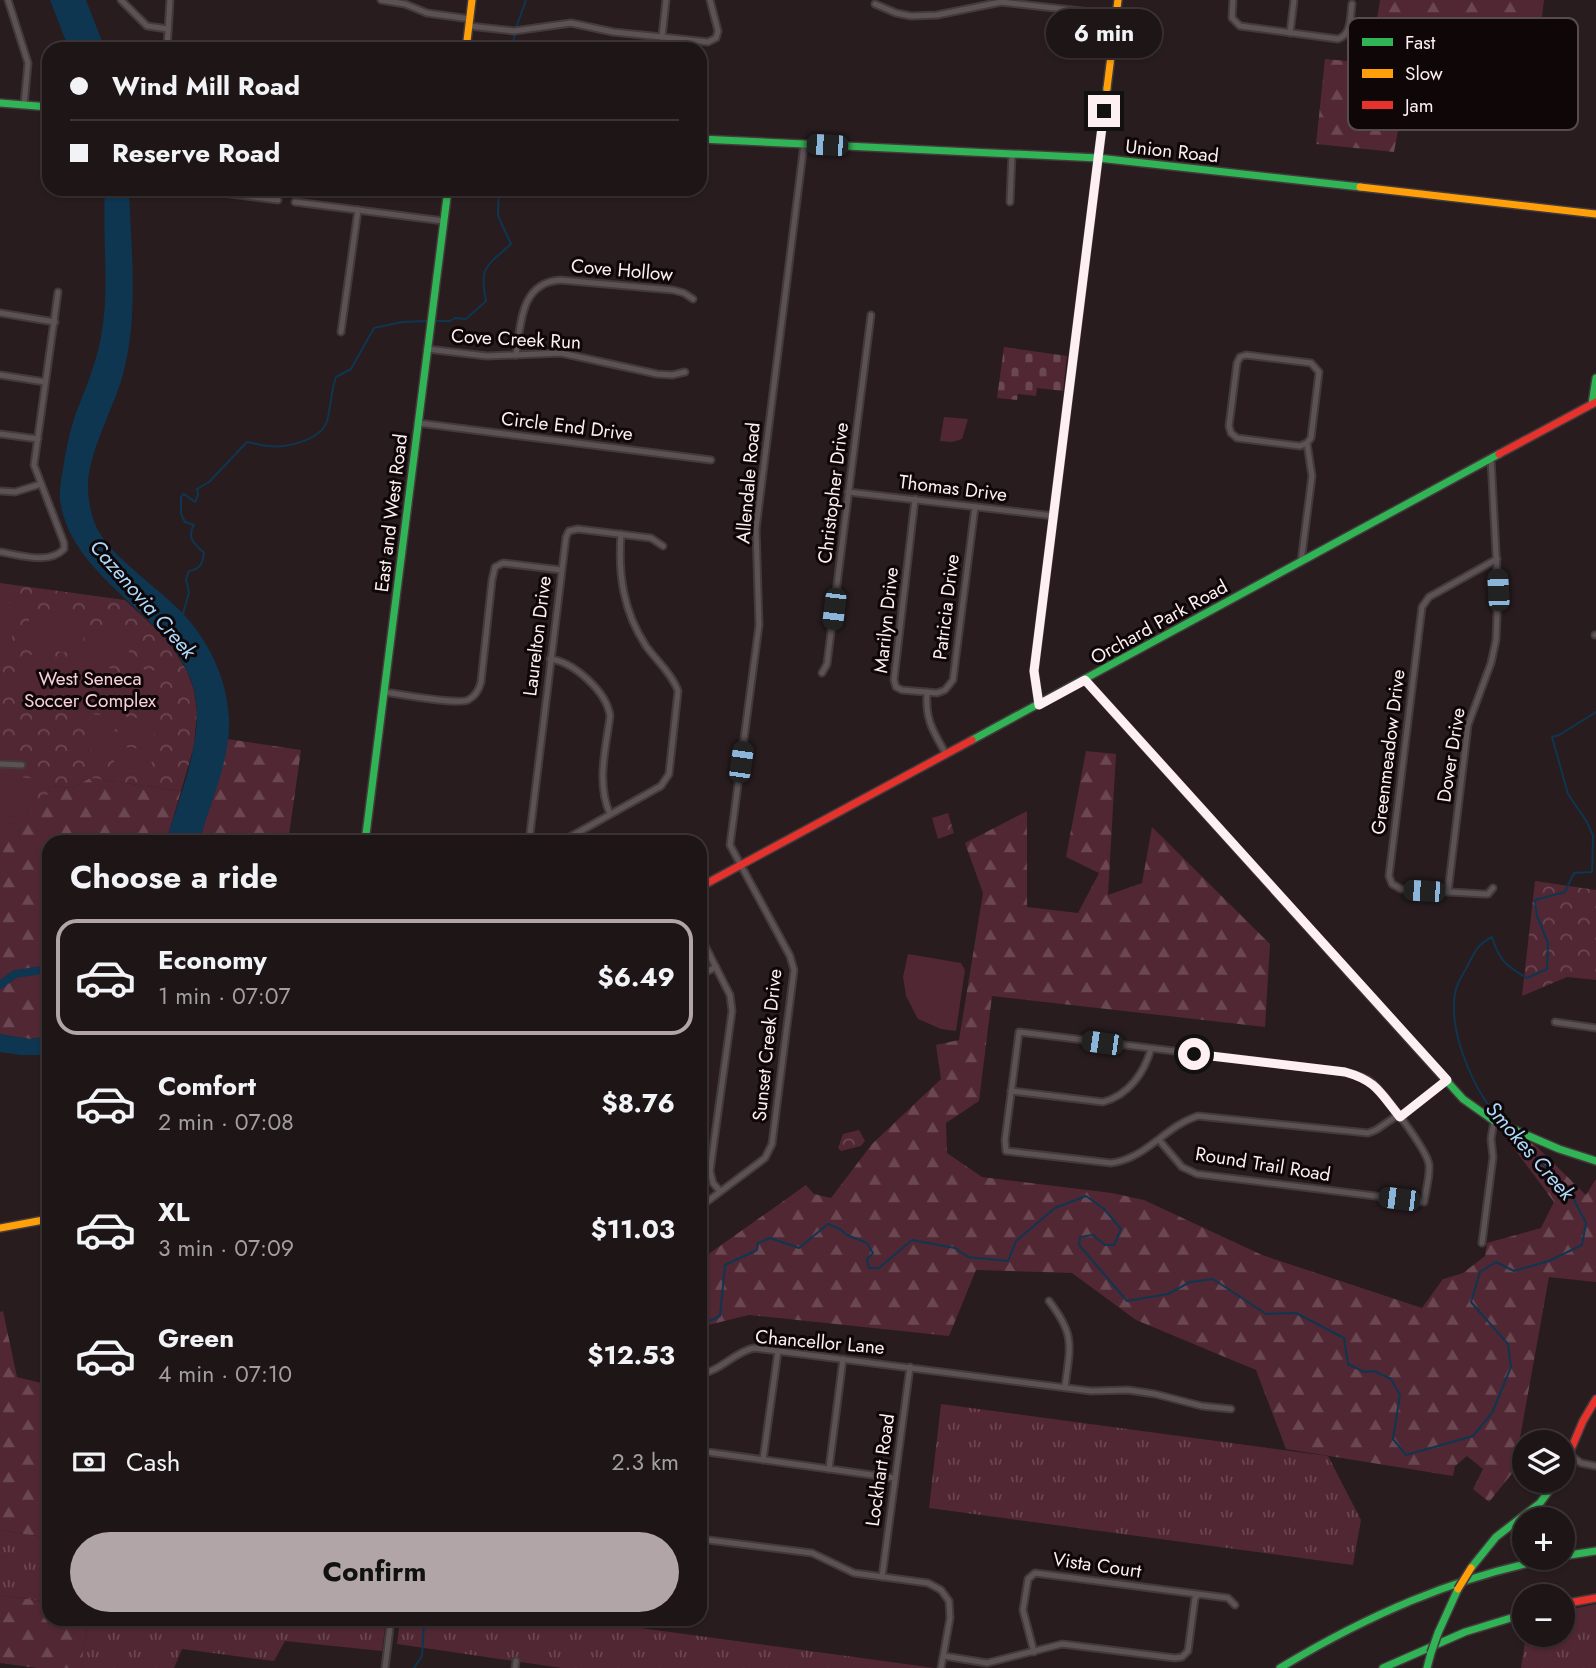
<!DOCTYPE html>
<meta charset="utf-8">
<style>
body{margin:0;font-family:Jost,sans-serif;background:#261e20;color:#f1f3f6;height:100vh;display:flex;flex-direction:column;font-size:26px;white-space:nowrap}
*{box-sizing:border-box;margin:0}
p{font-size:23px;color:#a19fa1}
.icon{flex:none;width:38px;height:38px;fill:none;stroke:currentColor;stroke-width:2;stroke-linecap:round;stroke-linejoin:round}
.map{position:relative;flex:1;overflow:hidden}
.details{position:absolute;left:42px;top:835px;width:665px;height:791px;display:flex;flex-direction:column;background:#1e1517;border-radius:21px;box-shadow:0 2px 5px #0004,0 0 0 2px #3c3436}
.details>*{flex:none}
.guide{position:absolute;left:42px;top:42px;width:665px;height:154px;border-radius:21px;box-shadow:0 2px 5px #0004,0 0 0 2px #3c3436;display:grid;align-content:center;height:154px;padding:0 28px;background:#1e1517}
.tools{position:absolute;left:1512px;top:1430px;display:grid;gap:14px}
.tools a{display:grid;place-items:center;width:63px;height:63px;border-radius:50%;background:#1e1517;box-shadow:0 2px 5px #0004,0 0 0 2px #3c3436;font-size:35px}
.end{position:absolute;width:32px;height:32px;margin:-16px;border:9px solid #fdeff2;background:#111;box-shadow:0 0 0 4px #111}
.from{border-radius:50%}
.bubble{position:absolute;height:49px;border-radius:24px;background:#1e1517;box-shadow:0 2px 5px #0004,0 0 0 2px #3c3436;font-size:23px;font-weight:700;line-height:49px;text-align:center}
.car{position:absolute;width:21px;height:42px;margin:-21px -10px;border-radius:9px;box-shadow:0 0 5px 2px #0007;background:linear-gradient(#222 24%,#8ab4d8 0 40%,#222 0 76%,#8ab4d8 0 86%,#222 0)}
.guide b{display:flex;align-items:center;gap:24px;height:66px;font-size:26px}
.guide b+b{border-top:2px solid #3c3436}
.guide i{width:18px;height:18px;background:#f1f3f6}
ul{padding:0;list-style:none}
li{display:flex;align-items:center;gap:21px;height:116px;margin:0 14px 10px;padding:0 14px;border:4px solid transparent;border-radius:21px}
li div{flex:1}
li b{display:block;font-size:26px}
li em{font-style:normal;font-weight:700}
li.active{border-color:#b2a5a8}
li>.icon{width:63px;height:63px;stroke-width:1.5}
h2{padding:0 28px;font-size:32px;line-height:84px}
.pay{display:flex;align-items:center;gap:18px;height:77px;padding:0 28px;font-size:26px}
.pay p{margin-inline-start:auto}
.cta{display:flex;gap:14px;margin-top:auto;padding:14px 28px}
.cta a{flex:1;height:80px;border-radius:42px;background:#b2a5a8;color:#111;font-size:28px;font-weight:700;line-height:80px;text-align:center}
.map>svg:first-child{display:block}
.grass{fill:url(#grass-tufts)}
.forest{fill:url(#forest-firs)}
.cemetery{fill:url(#cemetery-stones)}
.park{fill:url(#park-crowns)}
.garden{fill:#512734}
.water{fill:#0e3650}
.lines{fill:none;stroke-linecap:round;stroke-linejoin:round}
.stream{stroke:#0e3650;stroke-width:2}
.river{stroke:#0e3650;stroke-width:8}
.street-casing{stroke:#433a3b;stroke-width:9}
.fast-casing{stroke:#433a3b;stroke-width:10}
.slow-casing{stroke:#433a3b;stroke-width:10}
.jam-casing{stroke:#433a3b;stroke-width:10}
.street{stroke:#5c5255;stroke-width:5}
.fast{stroke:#30b455;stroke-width:7}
.slow{stroke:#ff9f0a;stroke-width:7}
.jam{stroke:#e5322d;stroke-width:7}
.fast-bridge-casing{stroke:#433a3b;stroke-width:10;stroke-linecap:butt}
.slow-bridge-casing{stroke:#433a3b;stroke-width:10;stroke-linecap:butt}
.fast-bridge{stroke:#30b455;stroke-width:7}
.slow-bridge{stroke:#ff9f0a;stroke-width:7}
.route{stroke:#fdeff2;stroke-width:9}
.labels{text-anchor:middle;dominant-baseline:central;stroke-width:6;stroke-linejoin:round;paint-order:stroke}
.street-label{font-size:19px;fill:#fdeff2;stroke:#0f0608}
.park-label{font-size:19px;fill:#f9d1da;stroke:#0f0608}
.water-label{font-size:21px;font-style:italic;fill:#abdafd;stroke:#0f0608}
.key{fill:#0f0608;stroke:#564c4e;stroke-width:2}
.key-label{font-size:19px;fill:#fdeff2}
</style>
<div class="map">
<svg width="1596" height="1668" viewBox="0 0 1596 1668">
<defs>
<pattern id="grass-tufts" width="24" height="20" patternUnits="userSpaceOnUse" patternTransform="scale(1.75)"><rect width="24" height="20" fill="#512734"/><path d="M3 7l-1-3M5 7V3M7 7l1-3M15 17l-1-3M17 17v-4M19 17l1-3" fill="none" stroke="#6b4752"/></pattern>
<pattern id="forest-firs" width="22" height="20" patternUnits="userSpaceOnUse" patternTransform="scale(1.75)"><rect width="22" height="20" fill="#512734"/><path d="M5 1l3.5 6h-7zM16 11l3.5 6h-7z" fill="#6b4752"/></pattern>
<pattern id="cemetery-stones" width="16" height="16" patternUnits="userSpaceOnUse" patternTransform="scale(1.75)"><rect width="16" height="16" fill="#512734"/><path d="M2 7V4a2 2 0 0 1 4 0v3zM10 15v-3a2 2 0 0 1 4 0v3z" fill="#6b4752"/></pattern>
<pattern id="park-crowns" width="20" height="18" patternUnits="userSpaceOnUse" patternTransform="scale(1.75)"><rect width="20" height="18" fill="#512734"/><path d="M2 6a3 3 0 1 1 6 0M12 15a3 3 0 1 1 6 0" fill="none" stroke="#6b4752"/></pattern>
</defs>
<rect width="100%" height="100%" fill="#281c1f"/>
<g class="grass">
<path d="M941,1404L1328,1456L1361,1520L1353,1565L929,1508Z"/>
<path d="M0,1530L49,1538V1602L0,1595Z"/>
<path d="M1596,1604V1668H1521L1526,1635L1563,1634V1611Z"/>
<path d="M88,1619H386L382,1651L285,1641L274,1661L182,1649L174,1668H81Z"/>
<path d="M400,1619H574L935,1668H562L397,1644Z"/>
</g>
<g class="forest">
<path d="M1380,0H1544L1530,112L1404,99L1394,152L1316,144L1325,59L1370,63Z"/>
<path d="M227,739L301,750L288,842H199L215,789Z"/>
<path d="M1086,751L1116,754L1108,895L1142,883L1152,827L1270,944L1265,1027L992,996L979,1101L946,1123L947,1153L982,1177L1112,1193L1144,1200L1262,1255L1422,1308L1443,1279L1463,1273L1485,1256L1487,1243L1541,1228L1554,1202L1504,1135L1534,1144L1586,1195L1596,1179V1282L1549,1277L1514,1471L1489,1502L1473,1489L1483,1469L1467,1456L1455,1466L1453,1476L1286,1449L1256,1370L1136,1320L1072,1273L976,1270L949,1336L749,1315L700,1327V1260L806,1185L814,1194L831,1198L872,1144L941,1079L936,1045L959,1040L983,893L965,843L1027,811V907L1078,913L1099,873L1066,857Z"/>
<path d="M90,778L181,791L166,842H49V1036L30,1039L4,1035L0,1034V822L38,823L50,786L72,788Z"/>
<path d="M3,1311L17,1377L49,1385V1538L0,1530V1312Z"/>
<path d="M0,1595L49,1602V1619H88L81,1668H37L0,1663Z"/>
</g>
<path class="cemetery" d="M1004,347L1067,356L1063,391L1037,388L1036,396L1018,394L1017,400L997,398Z"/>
<g class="park">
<path d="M0,583L125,600L167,639L187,671L194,690L197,712L194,746L181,791L90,778L72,788L50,786L38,824L0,822Z"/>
<path d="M948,813L954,833L938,839L932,818Z"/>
<path d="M1535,881L1596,890V980L1567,977L1522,996Z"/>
<path d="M859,1130L865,1141L861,1146L841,1151L838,1148L843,1134Z"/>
</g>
<g class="garden">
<path d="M944,417L968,419L962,439L952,442L940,441Z"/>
<path d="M0,602L17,604L11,644L0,642Z"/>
<path d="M30,609L86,615L82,654L26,648Z"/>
<path d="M90,630L131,634L128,661L87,656Z"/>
<path d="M23,654L52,657L47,699L18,696Z"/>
<path d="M56,663L116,669L112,707L52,701Z"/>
<path d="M127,668L159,671L154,715L122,711Z"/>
<path d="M91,714L116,717L112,753L87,750Z"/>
<path d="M119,716L156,720L153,747L116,743Z"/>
<path d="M116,746L153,750L150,776L113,772Z"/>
<path d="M0,775L36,779L31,819L0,815Z"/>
<path d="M908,954L961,963L965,970L956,1031L941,1029L918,1019L906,996L903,977Z"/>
</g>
<g class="water">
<path d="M50,0H86L105,49H69Z"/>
<path d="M105,189H129C131,249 139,315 123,374C114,409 86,455 88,491C89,503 92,521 99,532C117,562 162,590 186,617C211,645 227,681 229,718C231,759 210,803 199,842H166C178,801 197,757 197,713C197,622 74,591 60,501C59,491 61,479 63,469C66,450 70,430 76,413C86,387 96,364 101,337C110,289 102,238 105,189Z"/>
<path d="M0,1034L30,1039L49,1036V1055H21L0,1052Z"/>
</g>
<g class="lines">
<g class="stream">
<path d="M516,28L526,0"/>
<path d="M511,49L515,34"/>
<path d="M433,321H450L455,318L466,319L486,301C479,266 486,267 511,244L498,216L499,189"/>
<path d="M183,614L189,592L186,579L189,571C201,569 202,564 204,553C195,544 186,538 194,525L185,522L181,514V497L184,494L195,502L198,495L197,489L209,482L247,442C254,443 262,446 269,446C287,448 321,440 327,421C331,406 331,391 336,377L351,369L374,328L402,322L427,321"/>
<path d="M1501,1120C1474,1094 1446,1027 1456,989C1458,981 1464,973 1468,965C1475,951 1478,944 1492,937C1499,960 1506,966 1527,978L1547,969L1548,943L1537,916L1535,900L1565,892L1574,873L1592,872L1593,836L1587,822L1568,794L1552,737L1559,735L1596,712"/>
<path d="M700,1319L705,1323L720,1316L725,1265L757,1250L758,1243L770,1238L799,1248L828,1224L840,1229L847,1235L867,1243L873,1253L867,1259L869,1268H879L912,1240L955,1248L968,1257L1008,1261L1016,1241L1055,1208L1086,1196L1104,1209L1121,1229L1114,1245H1105L1093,1235L1080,1237L1079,1245L1127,1301L1168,1294L1190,1282L1213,1279L1266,1314L1296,1313L1344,1338L1348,1364L1364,1372L1374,1371L1391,1379L1400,1395L1393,1439L1406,1455L1473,1436L1492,1413L1511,1367L1508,1344L1471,1302L1480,1272L1496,1262L1514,1271L1549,1261L1582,1245L1586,1223L1572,1196L1515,1134"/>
<path d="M414,1668L422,1656L424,1622L421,1619"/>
</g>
<path class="river" d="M0,985L15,974L49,969"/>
<defs>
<g id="street">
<path d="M8,0L28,63L24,105"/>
<path d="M121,0L147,26L168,29"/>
<path d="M381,0L405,4L427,13L470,19"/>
<path d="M666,0L662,37L708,42L716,38L718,31L710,0"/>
<path d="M1233,0L1232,18L1240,26L1338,39C1352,34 1350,17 1352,4"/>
<path d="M875,4L896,13L911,16L937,15L1001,2L1116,15"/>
<path d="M469,26L514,31L571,23L613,32L662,37"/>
<path d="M1290,33L1294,0"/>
<path d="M167,49L170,0"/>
<path d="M192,189L278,200"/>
<path d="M295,202L444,221"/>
<path d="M1010,202L1012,154"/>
<path d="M0,313L55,322"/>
<path d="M341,332L358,210"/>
<path d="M427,349L487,356L561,353L657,374L672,375L685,372"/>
<path d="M516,355C521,324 520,283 560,280L673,290L684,293L693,299"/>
<path d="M0,375L45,382"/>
<path d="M418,423L711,460"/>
<path d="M0,434L38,439"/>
<path d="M0,491L15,492L41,484"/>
<path d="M848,492L1054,516"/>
<path d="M915,499L894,680L896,687L902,690L937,693L945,690L953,680L975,507"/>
<path d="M0,552C20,555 49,565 64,549V543L34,465L58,292"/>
<path d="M1301,562L1312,476L1307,443L1311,438L1319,372L1311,363L1246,355L1240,357L1237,363L1229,426L1231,433L1237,438L1300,446L1307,443"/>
<path d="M1595,635H1596"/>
<path d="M550,659C574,662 607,692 610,716C606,748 596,782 610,814"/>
<path d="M822,673L827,664L871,315"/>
<path d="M384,692C399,694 457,705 468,700C476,696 479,690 481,682L492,580L495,567L503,563L561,570"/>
<path d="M927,692C925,720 933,731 946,754"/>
<path d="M0,764L22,765"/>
<path d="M529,842L566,537L569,531L578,529L651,538L663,546"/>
<path d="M561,842L661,786L669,774L678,691C672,674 656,660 646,646C623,611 618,574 621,534"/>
<path d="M1493,888L1488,894H1483L1401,889L1392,884L1389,876L1422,607L1429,597L1497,559"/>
<path d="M1448,892L1468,725L1491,663L1496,640L1498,590L1491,459"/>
<path d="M700,936L730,995L732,1011L710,1171L713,1183L720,1191"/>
<path d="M700,975L716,967"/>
<path d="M1555,1022L1596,1028"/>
<path d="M1011,1091L1103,1102C1129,1095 1144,1073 1151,1049"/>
<path d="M1400,1117L1447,1080"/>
<path d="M1159,1140L1182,1167L1197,1174L1424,1202C1426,1190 1430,1177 1429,1165C1428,1151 1382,1090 1370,1081C1362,1076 1353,1074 1345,1072L1019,1032L1005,1140L1006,1151L1111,1163C1146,1159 1165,1126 1198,1116L1368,1133L1376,1130L1398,1115"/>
<path d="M700,1207L765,1158L772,1144L794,970L790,956L730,845L759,625L756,529L804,144"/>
<path d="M1482,1243L1493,1157L1491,1139L1494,1121"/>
<path d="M1049,1301C1076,1336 1070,1346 1065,1387"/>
<path d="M700,1374C721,1371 734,1352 754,1348L1091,1391L1128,1390L1155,1394L1202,1406L1231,1409"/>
<path d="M700,1451L894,1478"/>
<path d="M1569,1454L1581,1463L1596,1466"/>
<path d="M763,1460L778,1351"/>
<path d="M829,1469L843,1359"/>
<path d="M700,1539L812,1553L854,1573L928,1583L941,1590L949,1601L950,1618L941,1668"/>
<path d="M882,1577L910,1367"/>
<path d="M1034,1652L1023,1610L1028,1579L1035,1573L1228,1598L1235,1605"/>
<path d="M944,1656L987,1663L1062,1644L1175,1658L1182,1657L1188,1651L1195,1598L1198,1595"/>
<path d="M385,1668L391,1619"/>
<path d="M515,1668L516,1661"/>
</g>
<g id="fast">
<path d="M0,103L49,107"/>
<path d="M700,139L1098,158L1360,187"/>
<path d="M1592,404L1596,378"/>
<path d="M1085,680L1463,1099L1494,1121L1559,1149L1596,1161"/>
<path d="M1039,704L1034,671L1107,88"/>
<path d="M972,740L1499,454"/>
<path d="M365,842L448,189"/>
<path d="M1563,1556L1596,1551"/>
<path d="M1471,1568L1496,1537L1540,1503L1557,1480"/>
<path d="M1438,1633L1458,1589"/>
<path d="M1280,1668C1366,1616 1454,1577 1553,1558"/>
<path d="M1383,1668L1465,1632L1524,1614"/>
<path d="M1427,1668L1431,1653"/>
</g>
<g id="slow">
<path d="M466,49L472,0"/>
<path d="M1107,88L1118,0"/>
<path d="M1360,187L1596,214"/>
<path d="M0,1228L49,1219"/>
</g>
<g id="jam">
<path d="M1499,454L1596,402"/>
<path d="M700,887L972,740"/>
<path d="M1563,1468L1583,1421L1596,1399"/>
<path d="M1563,1604L1596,1598"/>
</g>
</defs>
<use href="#street" class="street-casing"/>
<use href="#fast" class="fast-casing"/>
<use href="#slow" class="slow-casing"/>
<use href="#jam" class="jam-casing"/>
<use href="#street" class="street"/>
<use href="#fast" class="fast"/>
<use href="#slow" class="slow"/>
<use href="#jam" class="jam"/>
<defs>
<path id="fast-bridge" d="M1431,1653L1438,1633"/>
<path id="slow-bridge" d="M1458,1589L1471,1568"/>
</defs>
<use href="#fast-bridge" class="fast-bridge-casing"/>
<use href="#slow-bridge" class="slow-bridge-casing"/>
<use href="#fast-bridge" class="fast-bridge"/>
<use href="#slow-bridge" class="slow-bridge"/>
</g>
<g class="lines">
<path class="route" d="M1104,111L1034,671L1039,705L1085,680L1447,1080L1400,1117C1380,1093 1377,1081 1345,1072L1194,1054"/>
</g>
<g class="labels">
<g class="street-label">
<text transform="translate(1172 151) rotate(6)">Union Road</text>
<text transform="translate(622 270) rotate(5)">Cove Hollow</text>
<text transform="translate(516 339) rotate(3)">Cove Creek Run</text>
<text transform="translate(567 426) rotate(7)">Circle End Drive</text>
<text transform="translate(748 483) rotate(-85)">Allendale Road</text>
<text transform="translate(953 488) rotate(7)">Thomas Drive</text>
<text transform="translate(833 493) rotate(-83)">Christopher Drive</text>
<text transform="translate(391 513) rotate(-83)">East and West Road</text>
<text transform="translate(946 607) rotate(-83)">Patricia Drive</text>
<text transform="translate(886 620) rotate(-84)">Marilyn Drive</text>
<text transform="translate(1159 622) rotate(-29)">Orchard Park Road</text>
<text transform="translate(537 636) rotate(-83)">Laurelton Drive</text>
<text transform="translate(1388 752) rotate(-83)">Greenmeadow Drive</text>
<text transform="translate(1451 755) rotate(-81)">Dover Drive</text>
<text transform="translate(767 1045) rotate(-84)">Sunset Creek Drive</text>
<text transform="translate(1263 1164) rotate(9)">Round Trail Road</text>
<text transform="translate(820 1342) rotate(5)">Chancellor Lane</text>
<text transform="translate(880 1470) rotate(-82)">Lockhart Road</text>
<text transform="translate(1097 1565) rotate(8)">Vista Court</text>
</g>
<g class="park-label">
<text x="90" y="678">West Seneca<tspan x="90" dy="22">Soccer Complex</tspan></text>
</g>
<g class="water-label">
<text transform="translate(143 599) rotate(49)">Cazenovia Creek</text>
<text transform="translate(1530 1151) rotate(49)">Smokes Creek</text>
</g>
</g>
<rect x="1348" y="18" width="230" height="112" rx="10" class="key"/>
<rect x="1362" y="38" width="31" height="8" fill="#30b455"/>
<rect x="1362" y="69" width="31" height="9" fill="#ff9f0a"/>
<rect x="1362" y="101" width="31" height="8" fill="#e5322d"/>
<g class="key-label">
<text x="1405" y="49">Fast</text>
<text x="1405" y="80">Slow</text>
<text x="1405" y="112">Jam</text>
</g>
</svg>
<div class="tools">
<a><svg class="icon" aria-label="layers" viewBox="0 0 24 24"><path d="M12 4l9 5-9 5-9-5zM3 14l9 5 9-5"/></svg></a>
<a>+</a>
<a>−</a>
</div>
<i class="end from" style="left:1194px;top:1054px"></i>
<i class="end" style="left:1104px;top:111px"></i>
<div class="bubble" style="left:1046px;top:9px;width:116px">6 min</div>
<i class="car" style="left:827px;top:145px;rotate:273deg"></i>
<i class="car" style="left:1498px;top:590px;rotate:357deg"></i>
<i class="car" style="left:834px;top:609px;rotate:187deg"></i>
<i class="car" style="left:741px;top:762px;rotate:8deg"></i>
<i class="car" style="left:1424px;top:891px;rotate:273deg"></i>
<i class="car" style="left:1102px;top:1043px;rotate:278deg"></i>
<i class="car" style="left:1399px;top:1199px;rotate:277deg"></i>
<div class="guide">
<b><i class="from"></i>Wind Mill Road</b>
<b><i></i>Reserve Road</b>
</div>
<section class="details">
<h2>Choose a ride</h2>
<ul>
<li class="active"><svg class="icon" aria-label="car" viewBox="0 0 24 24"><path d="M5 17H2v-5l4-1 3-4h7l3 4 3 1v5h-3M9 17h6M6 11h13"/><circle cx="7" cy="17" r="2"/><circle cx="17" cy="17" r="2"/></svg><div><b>Economy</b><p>1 min · 07:07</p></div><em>$6.49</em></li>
<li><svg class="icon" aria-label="car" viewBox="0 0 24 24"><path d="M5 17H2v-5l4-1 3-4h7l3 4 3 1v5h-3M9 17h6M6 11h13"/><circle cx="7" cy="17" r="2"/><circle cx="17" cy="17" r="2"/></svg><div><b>Comfort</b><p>2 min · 07:08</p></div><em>$8.76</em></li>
<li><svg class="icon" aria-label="car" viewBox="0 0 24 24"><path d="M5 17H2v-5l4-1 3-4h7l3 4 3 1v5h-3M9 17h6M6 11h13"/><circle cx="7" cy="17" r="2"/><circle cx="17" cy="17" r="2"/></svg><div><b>XL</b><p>3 min · 07:09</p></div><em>$11.03</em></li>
<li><svg class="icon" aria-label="car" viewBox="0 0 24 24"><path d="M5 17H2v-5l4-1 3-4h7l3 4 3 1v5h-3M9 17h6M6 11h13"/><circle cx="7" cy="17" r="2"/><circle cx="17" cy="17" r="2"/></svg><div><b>Green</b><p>4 min · 07:10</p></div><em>$12.53</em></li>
</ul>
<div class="pay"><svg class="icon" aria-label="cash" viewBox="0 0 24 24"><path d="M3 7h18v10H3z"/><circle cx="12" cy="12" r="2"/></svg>Cash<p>2.3 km</p></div>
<div class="cta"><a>Confirm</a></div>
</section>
</div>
